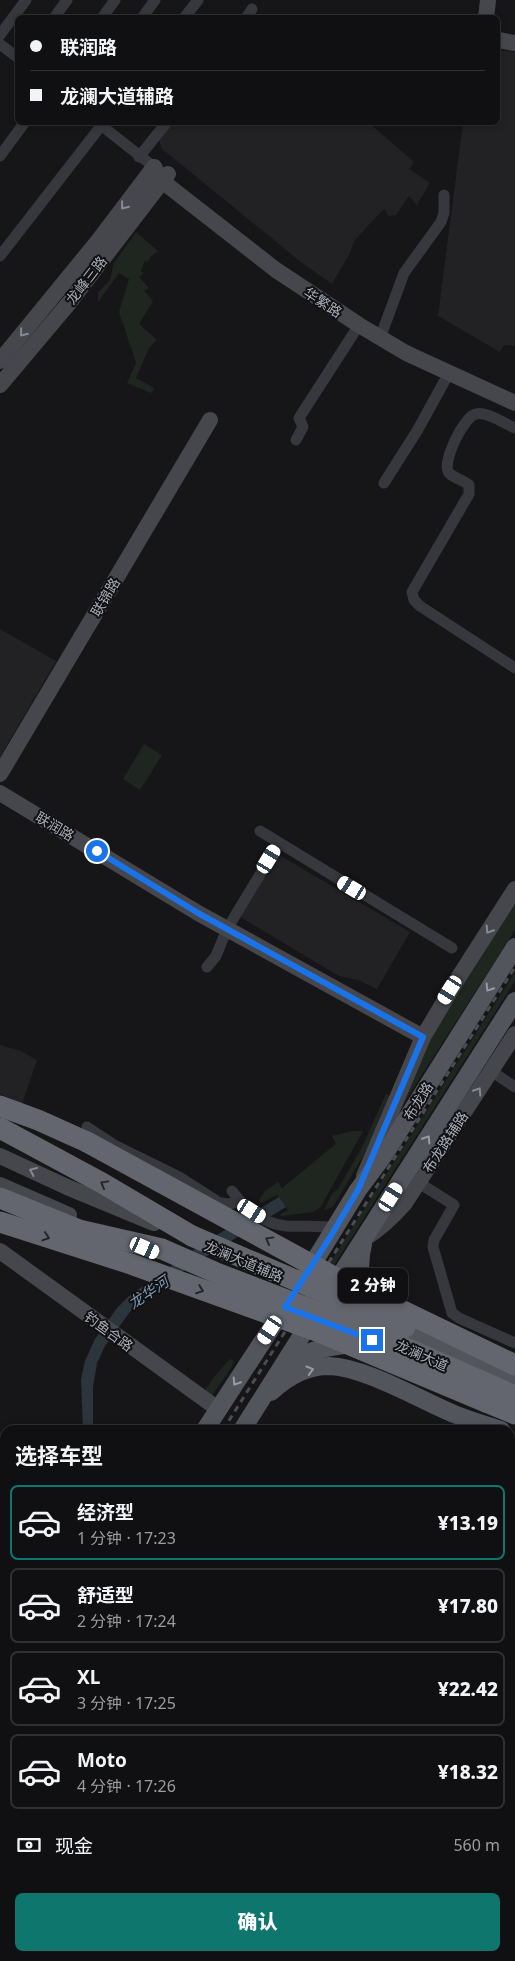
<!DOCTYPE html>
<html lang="zh">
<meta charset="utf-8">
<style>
body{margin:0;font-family:"Noto Sans","Noto Sans SC",sans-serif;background:#19191b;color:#f1f3f6;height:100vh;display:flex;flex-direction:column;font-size:19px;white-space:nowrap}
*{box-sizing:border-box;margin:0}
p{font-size:16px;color:#9c9d9f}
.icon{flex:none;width:28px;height:28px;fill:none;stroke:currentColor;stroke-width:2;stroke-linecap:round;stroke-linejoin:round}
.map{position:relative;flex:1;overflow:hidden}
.details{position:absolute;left:0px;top:1425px;width:515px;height:536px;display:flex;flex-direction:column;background:#101012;border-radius:15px 15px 0 0;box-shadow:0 2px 8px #0003,0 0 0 1px #303032}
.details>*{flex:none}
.hud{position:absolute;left:15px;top:15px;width:485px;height:110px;border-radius:8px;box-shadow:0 2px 8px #0003,0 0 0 1px #303032;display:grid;align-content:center;height:110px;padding:0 15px;background:#101012}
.end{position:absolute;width:22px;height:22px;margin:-11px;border:6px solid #1a73e8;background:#fff;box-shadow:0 0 0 2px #fff}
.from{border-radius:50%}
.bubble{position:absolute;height:35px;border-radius:8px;background:#101012;box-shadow:0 2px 8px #0003,0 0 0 1px #303032;font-size:16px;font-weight:800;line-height:35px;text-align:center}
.car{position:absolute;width:15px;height:30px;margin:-15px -8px;border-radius:6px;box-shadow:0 0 4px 1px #0007;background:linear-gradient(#fff 24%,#345 0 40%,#fff 0 76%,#345 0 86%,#fff 0)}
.hud b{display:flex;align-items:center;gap:18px;height:48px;font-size:19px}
.hud b+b{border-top:1px solid #303032}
.hud i{width:12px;height:12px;background:#f1f3f6}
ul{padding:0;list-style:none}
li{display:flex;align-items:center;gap:15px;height:75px;margin:0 10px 8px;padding:0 5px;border:2px solid #303032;border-radius:8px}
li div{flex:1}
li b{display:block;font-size:19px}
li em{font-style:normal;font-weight:800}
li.on{border-color:#0f766e}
li>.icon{width:45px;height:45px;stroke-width:1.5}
h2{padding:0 15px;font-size:22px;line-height:60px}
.pay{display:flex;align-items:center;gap:12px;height:55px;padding:0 15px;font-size:19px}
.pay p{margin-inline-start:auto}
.primary-button{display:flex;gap:10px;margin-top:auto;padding:10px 15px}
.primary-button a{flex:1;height:58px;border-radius:8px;background:#0f766e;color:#fff;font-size:20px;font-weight:800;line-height:58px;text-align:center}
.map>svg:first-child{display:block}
.built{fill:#222225}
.green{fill:#1e261f}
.water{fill:#2c353c}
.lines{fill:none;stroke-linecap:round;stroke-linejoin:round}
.river{stroke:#2c353c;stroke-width:18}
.street{stroke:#37383d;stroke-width:11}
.secondary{stroke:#45474d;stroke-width:16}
.primary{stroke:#53555c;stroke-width:18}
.highway{stroke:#63666e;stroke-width:21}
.rail{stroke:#4a4c52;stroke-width:3;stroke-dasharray:6 5;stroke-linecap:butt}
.highway-bridge{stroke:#63666e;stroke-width:21}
.oneway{stroke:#858993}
.oneway2{stroke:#979ba6}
.oneway3{stroke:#26262a}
.route{stroke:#1a73e8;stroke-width:6}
.labels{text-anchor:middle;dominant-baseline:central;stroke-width:4;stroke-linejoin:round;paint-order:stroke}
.street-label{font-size:14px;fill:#a8adb8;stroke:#111113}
.water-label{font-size:15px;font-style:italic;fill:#7f9bb3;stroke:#111113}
</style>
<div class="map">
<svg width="515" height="1961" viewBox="0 0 515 1961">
<rect width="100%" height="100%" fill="#161618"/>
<g class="built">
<path d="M498,50L515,52V346L504,345L500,352L438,316L463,123L498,122Z"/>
<path d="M171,123H369L414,162L409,169L430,183L417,205L409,196L396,215L389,216L384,209L376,217L354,241L350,253L332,284L302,263L161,148L159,138Z"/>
<path d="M0,629L56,661L0,757Z"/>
<path d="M281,856L410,932L377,989L358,980L339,976L240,917L277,857Z"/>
<path d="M0,1045L21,1051L37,1060L22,1104L0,1094Z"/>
</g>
<g class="green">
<path d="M136,232L158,251L151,256L148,262L145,261L141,271L144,273L139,277L149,288L144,291L153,301L139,324L157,340L149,348L136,378L154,388L151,393L127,383L136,363L119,312L129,279L119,273L98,302V293L110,280L114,263Z"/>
<path d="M144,744L162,755L140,790L123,779Z"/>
<path d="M515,899V930L391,1123L439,1020Z"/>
<path d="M515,972V981L329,1273L326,1269Z"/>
<path d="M386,1094L392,1096L370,1144L333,1207L324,1210L332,1194L338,1189L362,1147Z"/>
<path d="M353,1131H363L320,1208L313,1212L282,1216L279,1215L288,1210L277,1195L261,1203L259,1200L265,1191L278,1182L282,1188L336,1144L332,1136Z"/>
<path d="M230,1359L234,1361L231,1368L211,1397L203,1393L214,1377Z"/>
</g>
<path class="water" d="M279,1197L286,1207L186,1269L135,1305L105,1346L97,1363L93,1387V1430H83L81,1379L85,1361L95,1339L117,1308L129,1296L202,1244Z"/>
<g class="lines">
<path class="river" d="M45,1956L46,1961"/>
<g class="street">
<path d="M54,18L67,0"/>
<path d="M102,18L115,0"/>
<path d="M142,18L155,0"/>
<path d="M184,18L198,0"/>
<path d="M246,18L252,9"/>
<path d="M0,35L26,0"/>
<path d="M0,44L18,58"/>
<path d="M97,122L154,167"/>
<path d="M0,156L25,122"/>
<path d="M139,157L167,122"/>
<path d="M0,256L104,122"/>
<path d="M383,330L404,273L441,222L444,213V195"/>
<path d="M515,428C505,424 487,411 476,414C464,416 441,463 449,473C454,478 463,480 469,485V494L412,592L414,600L420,606L515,668"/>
<path d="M296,440L303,427L299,418L359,325"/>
<path d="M384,483L417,431L449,373"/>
<path d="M260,831L452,948"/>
<path d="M207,967L216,956L227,929L279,843"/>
<path d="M491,1071L515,1087"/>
<path d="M87,1127L116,1146L179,1177L218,1202L227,1204L240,1202"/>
<path d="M419,1183L454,1205L434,1240L433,1247L452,1313L459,1318L515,1343"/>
<path d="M232,1191C245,1208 264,1224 286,1226C303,1227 319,1225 336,1228"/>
<path d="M510,1474L515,1513"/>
<path d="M510,1644H515"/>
<path d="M0,1684L5,1687"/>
</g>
<g class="secondary">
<path d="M486,18L488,0"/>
<path d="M498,40L515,43"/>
<path d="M154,167L162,181L276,270L359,325L406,353L515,403"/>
<path d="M0,361L98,241L154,167"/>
<path d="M0,385L69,303L168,174"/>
<path d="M0,774L210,420"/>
<path d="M0,793L198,913L423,1037"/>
<path d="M0,1156L67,1187L154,1223"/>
<path d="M364,1176L423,1037L460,975L515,889"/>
<path d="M0,1185L69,1215"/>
<path d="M364,1239C380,1229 392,1218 405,1203L515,1034"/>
<path d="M0,1251L218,1409"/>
<path d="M0,1613L5,1615"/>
</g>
<g class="primary">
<path d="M363,1244C358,1264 360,1284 369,1301"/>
<path d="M306,1275L358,1190L384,1155L515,947"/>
<path d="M331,1290L515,1001"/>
<path d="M392,1324L515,1380"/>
<path d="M284,1366C302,1350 328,1347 351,1344"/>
<path d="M271,1392C287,1377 307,1366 329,1366C365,1367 420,1400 454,1414C469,1420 486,1425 501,1430"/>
<path d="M205,1430L285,1307"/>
<path d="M242,1430L314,1316"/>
<path d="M0,1748L5,1741"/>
<path d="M0,1817L4,1805"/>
</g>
<g class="highway">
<path d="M0,1106L38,1120L87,1142"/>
<path d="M0,1128L102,1183L192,1236"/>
<path d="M486,1402L515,1414"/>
</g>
<g class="rail">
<path d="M223,1430L515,967"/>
<path d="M0,1784L5,1776"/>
<path d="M0,1797L5,1789"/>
</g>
<g class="highway-bridge">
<path d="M87,1142L347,1284L515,1365"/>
<path d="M0,1198L79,1230L162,1249L219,1274L370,1332L515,1396"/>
<path d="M0,1222L131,1264L317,1331L486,1402"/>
<path d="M192,1236L405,1327"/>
</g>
</g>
<defs><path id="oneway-chevron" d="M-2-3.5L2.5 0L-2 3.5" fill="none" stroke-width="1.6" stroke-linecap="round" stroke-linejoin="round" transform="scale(1.25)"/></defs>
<g class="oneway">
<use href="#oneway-chevron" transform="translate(124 206) rotate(128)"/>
<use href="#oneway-chevron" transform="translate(23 333) rotate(129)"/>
<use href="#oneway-chevron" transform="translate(489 930) rotate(123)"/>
<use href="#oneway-chevron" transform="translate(478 1091) rotate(-57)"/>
<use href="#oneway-chevron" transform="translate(33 1171) rotate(-156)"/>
</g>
<g class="oneway2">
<use href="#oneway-chevron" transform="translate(489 988) rotate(122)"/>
<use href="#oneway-chevron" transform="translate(427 1139) rotate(-58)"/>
<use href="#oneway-chevron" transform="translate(310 1370) rotate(-16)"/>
<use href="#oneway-chevron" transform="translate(236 1382) rotate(123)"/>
</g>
<g class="oneway3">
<use href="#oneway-chevron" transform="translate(104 1184) rotate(-151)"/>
<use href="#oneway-chevron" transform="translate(46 1237) rotate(18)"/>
<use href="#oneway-chevron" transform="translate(269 1240) rotate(-151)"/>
<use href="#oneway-chevron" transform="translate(200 1290) rotate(21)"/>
</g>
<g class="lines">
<path class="route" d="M97,851L198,913L423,1037L358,1190L329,1239L285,1307L372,1340"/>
</g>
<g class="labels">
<g class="street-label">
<text transform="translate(86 280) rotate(-52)">龙峰三路</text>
<text transform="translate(323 302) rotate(33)">华繁路</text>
<text transform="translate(105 597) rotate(-59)">联锦路</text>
<text transform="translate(55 826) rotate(31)">联润路</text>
<text transform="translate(418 1101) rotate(-58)">布龙路</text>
<text transform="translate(445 1142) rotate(-57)">布龙路辅路</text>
<text transform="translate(244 1261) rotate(23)">龙澜大道辅路</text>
<text transform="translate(109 1331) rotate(36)">钓鱼合路</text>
<text transform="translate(422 1355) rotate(24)">龙澜大道</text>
</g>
<g class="water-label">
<text transform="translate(148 1292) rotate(-34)">龙华河</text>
</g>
</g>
</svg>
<i class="end from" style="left:97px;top:851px"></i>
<i class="end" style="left:372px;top:1340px"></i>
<div class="bubble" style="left:338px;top:1268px;width:70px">2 分钟</div>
<i class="car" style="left:269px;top:859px;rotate:31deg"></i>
<i class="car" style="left:352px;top:888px;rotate:301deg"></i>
<i class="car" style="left:450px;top:990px;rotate:212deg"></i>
<i class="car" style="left:391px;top:1197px;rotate:32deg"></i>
<i class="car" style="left:252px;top:1211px;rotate:122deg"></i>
<i class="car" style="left:145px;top:1248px;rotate:114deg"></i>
<i class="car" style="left:270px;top:1330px;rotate:213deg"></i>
<div class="hud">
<b><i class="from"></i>联润路</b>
<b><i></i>龙澜大道辅路</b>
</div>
<section class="details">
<h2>选择车型</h2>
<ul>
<li class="on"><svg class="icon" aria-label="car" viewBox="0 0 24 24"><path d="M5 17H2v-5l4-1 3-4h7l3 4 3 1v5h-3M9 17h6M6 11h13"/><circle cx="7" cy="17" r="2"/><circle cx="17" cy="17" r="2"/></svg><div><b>经济型</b><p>1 分钟 · 17:23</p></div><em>¥13.19</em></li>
<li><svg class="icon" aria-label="car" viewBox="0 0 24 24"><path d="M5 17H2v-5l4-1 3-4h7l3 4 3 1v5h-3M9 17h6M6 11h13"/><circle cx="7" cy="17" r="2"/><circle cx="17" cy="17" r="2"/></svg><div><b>舒适型</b><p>2 分钟 · 17:24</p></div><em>¥17.80</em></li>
<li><svg class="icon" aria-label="car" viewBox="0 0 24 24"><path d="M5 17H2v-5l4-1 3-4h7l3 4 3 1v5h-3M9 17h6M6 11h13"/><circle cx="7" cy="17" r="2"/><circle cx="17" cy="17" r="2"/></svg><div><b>XL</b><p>3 分钟 · 17:25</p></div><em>¥22.42</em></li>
<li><svg class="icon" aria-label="car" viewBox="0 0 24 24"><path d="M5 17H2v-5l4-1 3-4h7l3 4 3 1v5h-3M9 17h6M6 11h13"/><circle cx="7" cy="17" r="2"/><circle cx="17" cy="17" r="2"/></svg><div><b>Moto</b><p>4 分钟 · 17:26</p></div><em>¥18.32</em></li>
</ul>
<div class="pay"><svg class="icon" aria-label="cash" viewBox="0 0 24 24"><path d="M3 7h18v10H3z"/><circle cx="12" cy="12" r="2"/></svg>现金<p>560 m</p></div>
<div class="primary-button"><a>确认</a></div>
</section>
</div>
